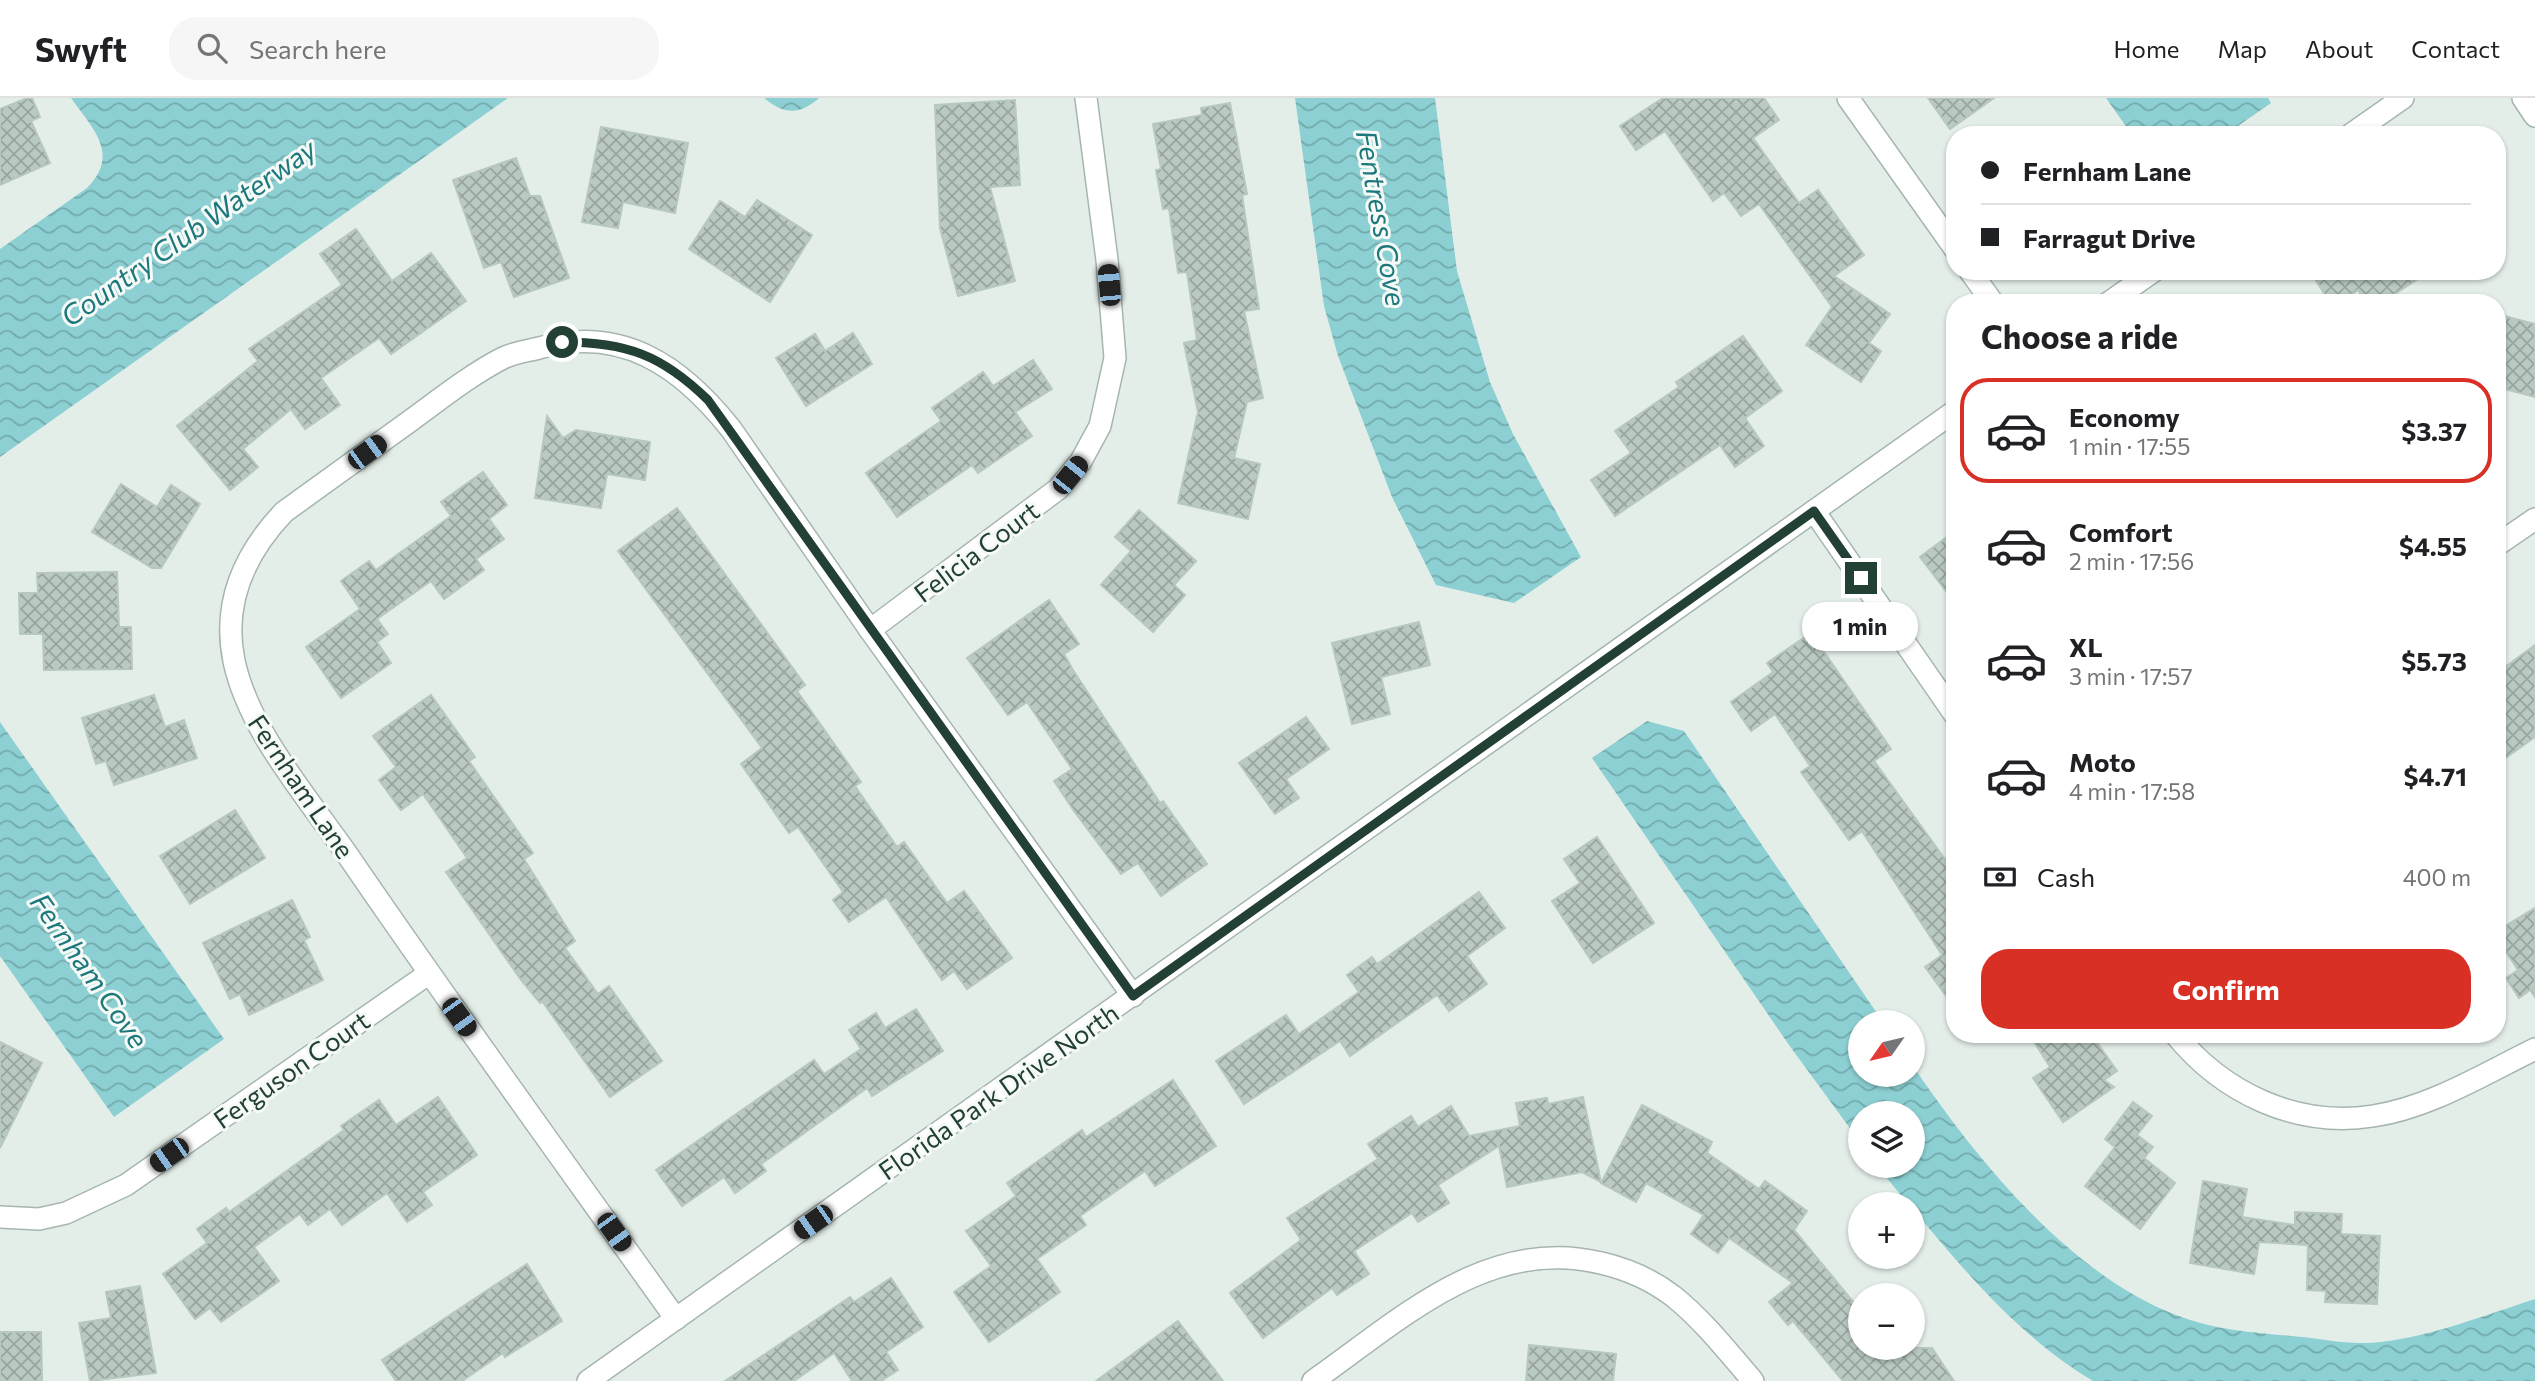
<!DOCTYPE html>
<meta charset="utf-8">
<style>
body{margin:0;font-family:Commissioner,sans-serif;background:#f6f6f6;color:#202124;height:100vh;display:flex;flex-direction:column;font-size:26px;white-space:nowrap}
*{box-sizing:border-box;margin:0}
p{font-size:23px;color:#757577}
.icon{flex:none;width:38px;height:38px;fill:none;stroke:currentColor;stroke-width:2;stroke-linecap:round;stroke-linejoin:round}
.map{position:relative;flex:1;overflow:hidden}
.sheet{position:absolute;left:1946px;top:196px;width:560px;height:749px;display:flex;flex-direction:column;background:#fff;border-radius:28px;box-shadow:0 2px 5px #0004}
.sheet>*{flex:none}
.guide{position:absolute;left:1946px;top:28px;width:560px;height:154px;border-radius:28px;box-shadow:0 2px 5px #0004;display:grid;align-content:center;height:154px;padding:0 35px;background:#fff}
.needle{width:46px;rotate:236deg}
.controls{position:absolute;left:1848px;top:912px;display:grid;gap:14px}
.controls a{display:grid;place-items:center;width:77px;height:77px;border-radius:50%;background:#fff;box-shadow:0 2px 5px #0004;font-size:35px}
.end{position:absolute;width:32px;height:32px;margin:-16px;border:9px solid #234035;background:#fff;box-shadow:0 0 0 4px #fff}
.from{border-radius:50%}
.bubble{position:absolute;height:49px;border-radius:24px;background:#fff;box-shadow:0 2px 5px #0004;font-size:23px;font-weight:700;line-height:49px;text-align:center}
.car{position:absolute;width:21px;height:42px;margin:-21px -10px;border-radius:9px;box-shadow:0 0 5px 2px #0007;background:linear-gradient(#222 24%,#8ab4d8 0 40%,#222 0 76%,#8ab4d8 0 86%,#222 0)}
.guide b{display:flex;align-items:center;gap:24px;height:66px;font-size:26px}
.guide b+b{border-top:2px solid #e0e0e0}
.guide i{width:18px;height:18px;background:#202124}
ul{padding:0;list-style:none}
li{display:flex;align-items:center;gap:21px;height:105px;margin:0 14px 10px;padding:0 21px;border:4px solid transparent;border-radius:28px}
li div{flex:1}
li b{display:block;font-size:26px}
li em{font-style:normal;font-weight:700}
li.selected{border-color:#d93025}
li>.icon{width:63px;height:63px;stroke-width:1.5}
h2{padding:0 35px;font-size:32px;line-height:84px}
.pay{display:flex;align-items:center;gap:18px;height:77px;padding:0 35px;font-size:26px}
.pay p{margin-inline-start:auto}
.cta{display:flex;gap:14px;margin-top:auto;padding:14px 35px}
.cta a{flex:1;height:80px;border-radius:28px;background:#d93025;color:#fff;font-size:28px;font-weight:700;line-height:80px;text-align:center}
header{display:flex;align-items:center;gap:42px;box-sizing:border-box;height:98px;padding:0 35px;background:#fff;border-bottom:2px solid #e0e0e0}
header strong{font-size:33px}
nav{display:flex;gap:38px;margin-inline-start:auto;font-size:24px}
.search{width:490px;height:63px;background:#f6f6f6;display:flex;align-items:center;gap:18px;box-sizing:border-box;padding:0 24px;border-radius:28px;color:#757577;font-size:26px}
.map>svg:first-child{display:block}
.water{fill:url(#water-waves)}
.building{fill:url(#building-cross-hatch);stroke:#b7c8bf;stroke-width:2}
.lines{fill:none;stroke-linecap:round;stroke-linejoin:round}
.minor-casing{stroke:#a6b6af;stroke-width:24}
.minor{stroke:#fff;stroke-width:21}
.route{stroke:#234035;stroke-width:9}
.labels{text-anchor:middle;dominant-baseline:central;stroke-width:6;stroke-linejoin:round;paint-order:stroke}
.street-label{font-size:26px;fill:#234035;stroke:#f5faf7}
.water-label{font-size:28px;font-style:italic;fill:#1c787d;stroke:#f5faf7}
</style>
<header>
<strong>Swyft</strong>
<div class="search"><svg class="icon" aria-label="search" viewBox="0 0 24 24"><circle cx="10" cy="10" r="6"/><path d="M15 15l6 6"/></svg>Search here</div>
<nav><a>Home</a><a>Map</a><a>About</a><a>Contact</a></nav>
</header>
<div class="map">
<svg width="2535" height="1283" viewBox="0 0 2535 1283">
<defs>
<pattern id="water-waves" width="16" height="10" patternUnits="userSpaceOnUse" patternTransform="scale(1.75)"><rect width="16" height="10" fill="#8dd0d3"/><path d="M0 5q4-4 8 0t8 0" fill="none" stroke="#73aaac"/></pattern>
<pattern id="building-cross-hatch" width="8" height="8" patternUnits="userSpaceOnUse" patternTransform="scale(1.75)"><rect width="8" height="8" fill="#bac9c1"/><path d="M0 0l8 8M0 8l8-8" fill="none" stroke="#97a59e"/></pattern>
</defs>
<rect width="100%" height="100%" fill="#e4eee9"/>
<g class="water">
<path d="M71,0H508L0,359V151L87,90C121,56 92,30 71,0Z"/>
<path d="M764,0H819C800,17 784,17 764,0Z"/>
<path d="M1295,0H1435L1457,173L1490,284L1513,336L1581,459L1514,505L1436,487L1392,399L1338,258L1324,208Z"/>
<path d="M2106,0H2268L2271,5L2225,37H2132Z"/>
<path d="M1647,623L1684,633L1883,924H1860V976H1913V968C1976,1061 2069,1176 2176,1217C2216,1233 2260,1235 2302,1239C2321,1241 2341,1245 2360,1245C2412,1246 2485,1217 2535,1201V1283H2093C2021,1240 1966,1175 1913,1111V1106H1908L1877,1068H1913V1015H1860V1044L1789,947L1592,660Z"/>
<path d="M0,624L224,941L114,1019L0,858Z"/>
</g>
<g class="building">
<path d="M27,0H32L40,19L31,23L50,65L0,87V11Z"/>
<path d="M1663,0H1764L1779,22L1753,40L1799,105L1818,92L1864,157L1834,178L1890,216L1869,245L1881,253L1861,284L1806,247L1832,209L1759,106L1741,118L1724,95L1713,103L1665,33L1636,52L1620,28Z"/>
<path d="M1928,0H1994L1950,31Z"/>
<path d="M1015,2L1020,87L990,89L1015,183L958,198L940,130L935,7Z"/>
<path d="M1230,5L1247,96L1242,97L1259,211L1244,213L1263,300L1247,304L1234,360L1260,366L1248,421L1178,405L1198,314L1184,245L1197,242L1187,174L1178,175L1169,110L1163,111L1156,72L1161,71L1153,26L1202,17L1201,10Z"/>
<path d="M601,29L688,45L675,115L623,104L618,130L582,124Z"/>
<path d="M516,60L530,98H540L569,180L514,199L501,164L484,170L453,82Z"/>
<path d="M757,102L812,137L770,204L689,151L720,103L745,119Z"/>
<path d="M356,131L392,183L431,155L466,203L391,256L379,240L321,280L340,307L305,331L291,311L243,351L258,369L230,392L177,328L258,263L249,251L342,187L320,156Z"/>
<path d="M2310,173H2430L2381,205H2366L2358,192L2339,205H2330Z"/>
<path d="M2504,218L2535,226V299L2497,289V244Z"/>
<path d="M853,235L872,266L806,308L776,260L815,236L825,253Z"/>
<path d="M1743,238L1782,293L1745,320L1764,348L1735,369L1720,347L1615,418L1591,382L1631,355L1615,333L1679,289L1676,284Z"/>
<path d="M1033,262L1052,291L1015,314L1032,338L978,375L972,367L897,419L866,375L941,323L932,310L983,274L993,288Z"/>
<path d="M547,318L563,340L576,332L650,344L645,382L607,376L601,410L535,400Z"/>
<path d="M483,374L507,407L489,421L504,441L476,461L484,472L444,501L431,483L377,521L388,536L377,544L391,565L341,600L306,549L360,511L341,483L369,463L376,472L451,418L441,404Z"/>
<path d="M121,386L157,409L171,387L200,406L161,470H152L92,434Z"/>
<path d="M677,410L805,587L797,593L861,684L855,688L897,749L904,744L947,805L964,793L1012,860L967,891L954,873L942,882L886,799L849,824L833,802L843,794L798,729L789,735L741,666L762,650L618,453Z"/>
<path d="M1139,412L1196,463L1174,487L1185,497L1153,534L1101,487L1131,453L1115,439Z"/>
<path d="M1955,433V505L1920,459Z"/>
<path d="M117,474L119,529H131L132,571L44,572L43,536H20L19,495H38L37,475Z"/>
<path d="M1049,502L1079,546L1064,556L1073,572L1160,705L1163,703L1207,766L1161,798L1138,765L1121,776L1074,713L1054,683L1072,671L1027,604L1008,617L967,560Z"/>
<path d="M1419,524L1430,567L1381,579L1390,616L1352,626L1332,545Z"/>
<path d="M1811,535L1891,651L1874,663L1955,775V910L1925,869L1942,857L1862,733L1849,742L1801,674L1810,668L1775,616L1751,633L1731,604L1773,574L1767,565Z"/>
<path d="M2535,547V639L2497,666V575Z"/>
<path d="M154,597L165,629L184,622L197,660L114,687L106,663L96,666L82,620Z"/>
<path d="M431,597L475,659L469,663L533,755L524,761L575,843L565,850L598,896L609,888L662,963L610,999L542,903L540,905L521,882L446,774L467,760L423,696L401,712L379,682L396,669L373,638Z"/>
<path d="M1306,619L1329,651L1286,681L1299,700L1275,716L1239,665Z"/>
<path d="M235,712L265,760L190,806L160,758Z"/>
<path d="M1597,739L1654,825L1593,865L1552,803L1580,785L1564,761Z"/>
<path d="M1479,794L1505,830L1467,858L1487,886L1449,913L1437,897L1350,958L1340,943L1244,1006L1216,963L1286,917L1299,936L1359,894L1347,877L1372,859L1377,866Z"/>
<path d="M292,802L310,839L304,842L323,882L249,917L240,896L230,901L203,845Z"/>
<path d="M2535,810V899L2530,892L2519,900L2506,880L2518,872L2497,840V833Z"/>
<path d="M916,911L943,953L872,998L867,990L761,1066L766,1073L735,1095L724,1079L682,1108L656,1072L814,962L824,976L861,951L849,932L876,915L885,930Z"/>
<path d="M2029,936H2091L2117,973L2104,982L2114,989L2063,1024L2033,980L2050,969Z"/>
<path d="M0,944L42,965L0,1050Z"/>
<path d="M1173,982L1216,1048L1155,1088L1145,1073L1080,1118L1086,1127L1037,1161L1060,1194L989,1244L954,1194L991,1168L966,1133L1016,1098L1007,1085L1082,1032L1086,1039Z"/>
<path d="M438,999L477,1057L423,1094L432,1107L407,1124L387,1095L342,1127L330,1111L308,1127L300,1116L254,1149L279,1183L221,1224L210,1210L195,1221L163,1176L207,1145L197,1131L226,1110L229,1114L344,1032L341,1028L379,1002L396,1027Z"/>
<path d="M1583,999L1601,1084L1582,1074L1507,1089L1499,1048L1438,1087L1449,1105L1418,1124L1412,1115L1354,1153L1369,1176L1337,1197L1332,1190L1263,1240L1230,1195L1301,1142L1287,1120L1378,1061L1368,1046L1411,1018L1418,1029L1451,1008L1469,1038L1520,1028L1516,1005L1547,1000L1548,1006Z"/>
<path d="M2133,1004L2152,1018L2137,1037L2153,1049L2144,1060L2175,1085L2140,1131L2085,1088L2115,1049L2105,1041Z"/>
<path d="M1642,1007L1712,1044L1707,1055L1759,1091L1765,1083L1807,1113L1794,1132L1860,1212V1250H1932L1954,1283H1843L1793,1223L1788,1227L1769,1204L1793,1185L1729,1140L1718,1155L1691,1136L1704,1117L1646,1085L1636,1104L1601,1085Z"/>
<path d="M2203,1083L2247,1091L2242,1119L2295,1127V1114L2342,1116L2341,1136L2380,1138L2377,1206L2325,1204L2326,1193L2307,1192L2308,1147L2259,1144L2254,1176L2190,1165Z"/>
<path d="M527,1166L562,1223L505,1259L503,1255L462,1283H396L382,1262Z"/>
<path d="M891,1180L923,1229L886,1254L898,1272L881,1283H852L834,1255L794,1283H725L850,1199L854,1204Z"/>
<path d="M140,1188L156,1275L90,1283L79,1225L111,1220L106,1194Z"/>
<path d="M1178,1223L1223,1283H1096Z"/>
<path d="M0,1234H41L42,1283H0Z"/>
<path d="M1529,1247L1616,1256L1613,1283H1526Z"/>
</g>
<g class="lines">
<defs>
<g id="minor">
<path d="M1848,0L1955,151"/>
<path d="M2523,0L2535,18"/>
<path d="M2350,37L2403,0"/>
<path d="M1970,173L1993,205"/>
<path d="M2108,205L2154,173"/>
<path d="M1814,413L1955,617"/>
<path d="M2497,447L2535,421"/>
<path d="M870,532L1058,391L1081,363L1100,328L1115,260L1107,162L1086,0"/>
<path d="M2175,936C2223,995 2296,1030 2373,1018C2429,1010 2484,976 2535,951"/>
<path d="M0,1119L39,1121L66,1115L126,1087L428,876"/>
<path d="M676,1221C567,1068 457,917 351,762C310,702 249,634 234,563C222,505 245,455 284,414C326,384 368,353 410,323C439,302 470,277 503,260C513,255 527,253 539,250C622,227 681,268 731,331L870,532L1133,898"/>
<path d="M588,1283L1955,313"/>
<path d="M1313,1283C1399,1223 1488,1137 1601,1165C1627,1171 1652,1182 1673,1198C1703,1222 1728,1254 1753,1283"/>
</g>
</defs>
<use href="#minor" class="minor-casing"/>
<use href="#minor" class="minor"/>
</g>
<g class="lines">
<path class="route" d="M562,244C626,244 662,257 708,302L1133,898L1814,413L1861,480"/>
</g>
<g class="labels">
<g class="street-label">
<text transform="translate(976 453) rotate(-37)">Felicia Court</text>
<text transform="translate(302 688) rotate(56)">Fernham Lane</text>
<text transform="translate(291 971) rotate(-35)">Ferguson Court</text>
<text transform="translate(998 993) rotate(-35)">Florida Park Drive North</text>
</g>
<g class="water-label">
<text transform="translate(1382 120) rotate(80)">Fentress Cove</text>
<text transform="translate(188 134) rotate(-35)">Country Club Waterway</text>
<text transform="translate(90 872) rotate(55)">Fernham Cove</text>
</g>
</g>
</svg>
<div class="controls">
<a><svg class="needle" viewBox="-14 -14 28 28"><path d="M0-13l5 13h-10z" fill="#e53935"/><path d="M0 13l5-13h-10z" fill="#757577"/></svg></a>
<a><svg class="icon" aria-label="layers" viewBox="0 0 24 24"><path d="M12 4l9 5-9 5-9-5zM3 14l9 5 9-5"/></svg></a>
<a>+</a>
<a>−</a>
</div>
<i class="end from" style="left:562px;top:244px"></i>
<i class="end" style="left:1861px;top:480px"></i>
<div class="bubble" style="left:1802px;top:504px;width:116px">1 min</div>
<i class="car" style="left:1109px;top:187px;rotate:355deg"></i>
<i class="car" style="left:367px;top:354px;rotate:54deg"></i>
<i class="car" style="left:1070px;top:377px;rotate:39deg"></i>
<i class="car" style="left:459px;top:919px;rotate:144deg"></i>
<i class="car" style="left:169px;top:1057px;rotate:235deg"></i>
<i class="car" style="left:813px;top:1124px;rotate:235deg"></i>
<i class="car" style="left:614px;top:1134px;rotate:144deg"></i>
<div class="guide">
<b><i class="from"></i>Fernham Lane</b>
<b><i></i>Farragut Drive</b>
</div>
<section class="sheet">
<h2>Choose a ride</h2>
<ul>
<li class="selected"><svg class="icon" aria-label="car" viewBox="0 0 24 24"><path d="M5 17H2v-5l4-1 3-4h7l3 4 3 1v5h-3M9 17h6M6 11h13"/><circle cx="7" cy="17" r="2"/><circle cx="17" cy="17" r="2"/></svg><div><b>Economy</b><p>1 min · 17:55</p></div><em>$3.37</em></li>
<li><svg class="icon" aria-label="car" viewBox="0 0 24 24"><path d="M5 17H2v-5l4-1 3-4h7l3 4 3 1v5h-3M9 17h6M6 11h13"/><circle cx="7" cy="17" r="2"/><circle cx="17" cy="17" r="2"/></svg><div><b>Comfort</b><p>2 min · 17:56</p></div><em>$4.55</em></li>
<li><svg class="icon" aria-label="car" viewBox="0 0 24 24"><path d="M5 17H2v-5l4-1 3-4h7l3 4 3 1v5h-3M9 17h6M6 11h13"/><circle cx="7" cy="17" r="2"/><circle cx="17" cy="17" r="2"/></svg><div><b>XL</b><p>3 min · 17:57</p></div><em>$5.73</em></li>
<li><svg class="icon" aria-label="car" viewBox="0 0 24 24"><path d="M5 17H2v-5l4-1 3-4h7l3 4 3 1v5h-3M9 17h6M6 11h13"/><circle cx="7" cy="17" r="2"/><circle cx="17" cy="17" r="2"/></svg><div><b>Moto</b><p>4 min · 17:58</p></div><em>$4.71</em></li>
</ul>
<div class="pay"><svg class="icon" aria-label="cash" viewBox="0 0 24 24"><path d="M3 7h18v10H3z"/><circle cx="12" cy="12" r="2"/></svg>Cash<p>400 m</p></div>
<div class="cta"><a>Confirm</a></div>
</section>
</div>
